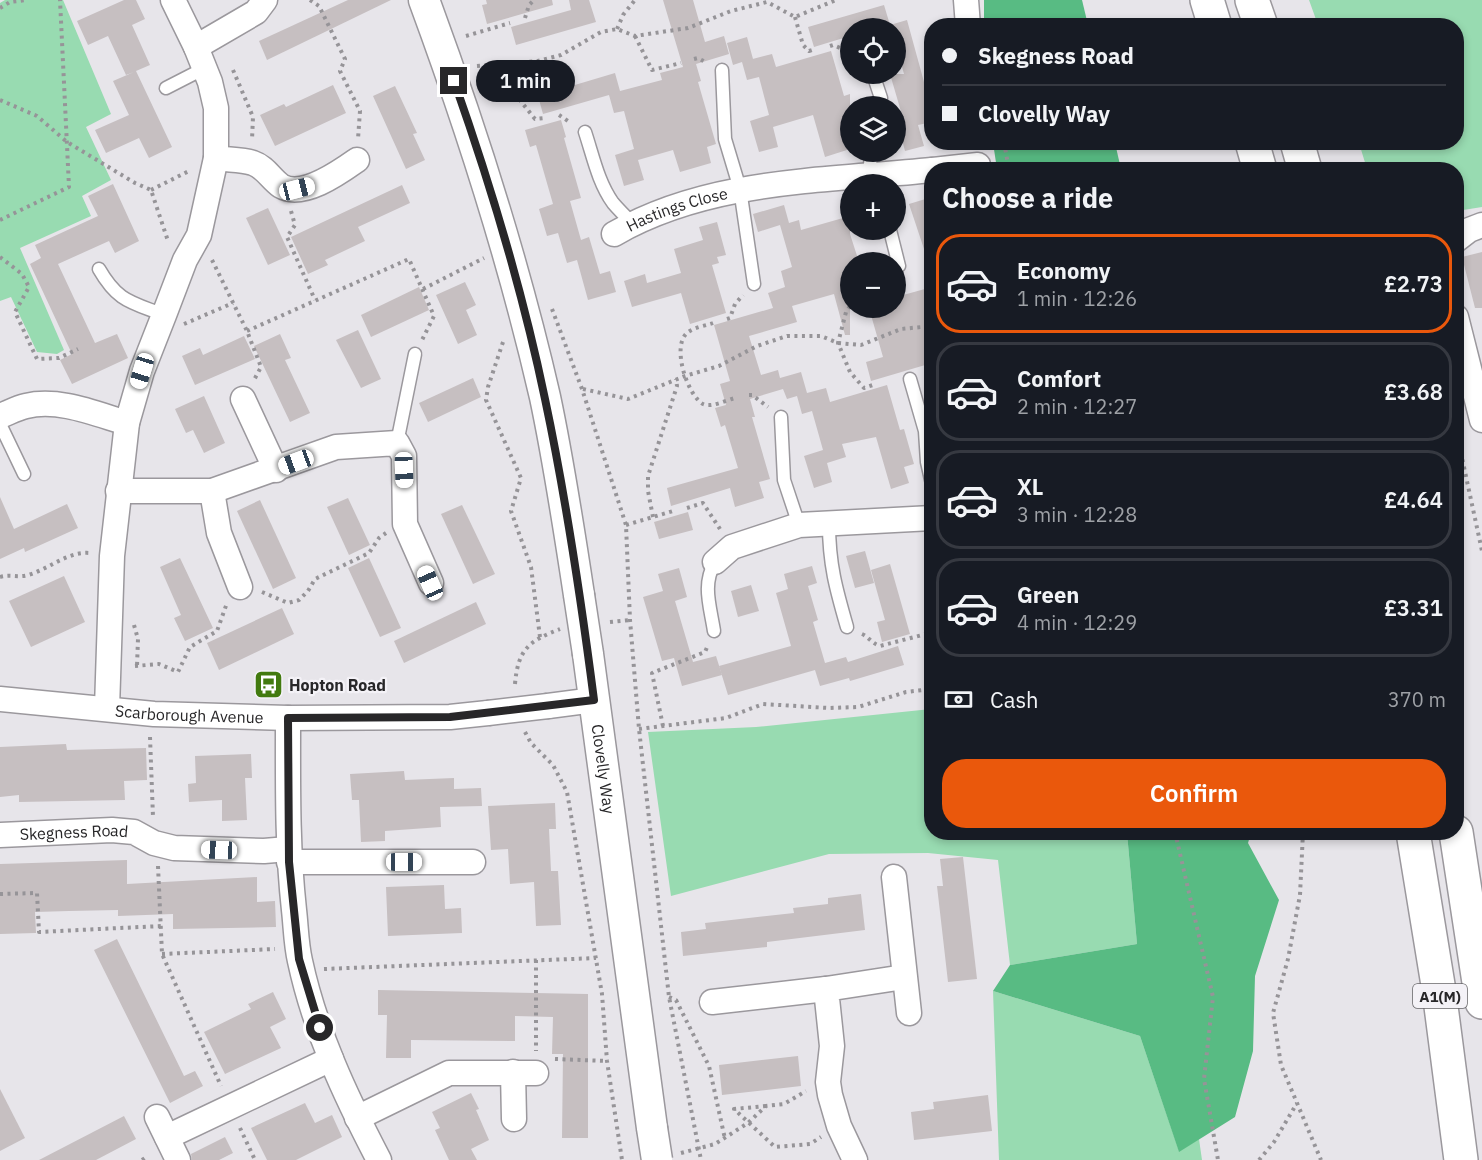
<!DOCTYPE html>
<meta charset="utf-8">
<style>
body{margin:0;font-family:"IBM Plex Sans",sans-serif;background:#242831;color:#f1f3f6;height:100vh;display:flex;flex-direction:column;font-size:22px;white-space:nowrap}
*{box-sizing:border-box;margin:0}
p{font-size:20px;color:#9ea1a6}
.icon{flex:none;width:33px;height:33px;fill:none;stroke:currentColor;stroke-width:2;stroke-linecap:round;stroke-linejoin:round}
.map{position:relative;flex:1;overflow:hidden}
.sheet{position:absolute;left:924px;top:162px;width:540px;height:678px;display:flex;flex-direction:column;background:#171b24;border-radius:24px;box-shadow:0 3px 9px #0003}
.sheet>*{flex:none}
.hud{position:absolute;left:924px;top:18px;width:540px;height:132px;border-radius:24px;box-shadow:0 3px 9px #0003;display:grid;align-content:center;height:132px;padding:0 18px;background:#171b24}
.tools{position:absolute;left:840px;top:18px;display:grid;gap:12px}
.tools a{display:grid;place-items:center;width:66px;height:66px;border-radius:50%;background:#171b24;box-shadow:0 3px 9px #0003;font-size:30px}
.end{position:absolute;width:27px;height:27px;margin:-14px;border:8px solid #282729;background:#fff;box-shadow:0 0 0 3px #fff}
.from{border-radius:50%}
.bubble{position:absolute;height:42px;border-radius:21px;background:#171b24;box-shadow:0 3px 9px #0003;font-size:20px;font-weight:600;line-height:42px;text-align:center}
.car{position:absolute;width:18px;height:36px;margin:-18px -9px;border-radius:8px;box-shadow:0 0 4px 2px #0007;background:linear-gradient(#fff 24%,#345 0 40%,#fff 0 76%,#345 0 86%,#fff 0)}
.hud b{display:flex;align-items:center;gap:21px;height:57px;font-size:22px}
.hud b+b{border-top:2px solid #363941}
.hud i{width:15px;height:15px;background:#f1f3f6}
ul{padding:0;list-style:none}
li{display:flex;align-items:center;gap:18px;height:99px;margin:0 12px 9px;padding:0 6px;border:3px solid #363941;border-radius:24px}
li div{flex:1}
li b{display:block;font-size:22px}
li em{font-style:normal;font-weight:600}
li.on{border-color:#ea580c}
li>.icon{width:54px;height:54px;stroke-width:1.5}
h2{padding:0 18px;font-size:27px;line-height:72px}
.pay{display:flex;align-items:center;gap:15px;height:66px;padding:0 18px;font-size:22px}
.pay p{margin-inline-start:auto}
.primary-button{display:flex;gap:12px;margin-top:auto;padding:12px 18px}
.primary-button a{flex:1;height:69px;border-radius:24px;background:#ea580c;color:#fff;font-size:24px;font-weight:600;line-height:69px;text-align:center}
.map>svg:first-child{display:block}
.green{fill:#98dbb1}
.forest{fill:#58bb83}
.building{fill:#c6bfc1}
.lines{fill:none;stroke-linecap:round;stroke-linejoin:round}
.service-casing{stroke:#9b989d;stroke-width:15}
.minor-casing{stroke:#9b989d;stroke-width:27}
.tertiary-casing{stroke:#9b989d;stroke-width:33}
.motorway-casing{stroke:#9b989d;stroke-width:36}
.path{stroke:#969498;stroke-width:4;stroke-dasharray:3 4.5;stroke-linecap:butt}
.service{stroke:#fff;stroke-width:12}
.minor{stroke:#fff;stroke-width:24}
.tertiary{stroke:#fff;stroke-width:30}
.motorway{stroke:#fff;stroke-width:33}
.minor-bridge-casing{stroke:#9b989d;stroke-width:27;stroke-linecap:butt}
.tertiary-bridge-casing{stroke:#9b989d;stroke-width:33;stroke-linecap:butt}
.minor-bridge{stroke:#fff;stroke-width:24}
.tertiary-bridge{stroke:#fff;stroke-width:30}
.route{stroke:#282729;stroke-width:8}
.labels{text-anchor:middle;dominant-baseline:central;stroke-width:4.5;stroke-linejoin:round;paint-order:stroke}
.shield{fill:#f4f2f7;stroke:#656467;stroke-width:1.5}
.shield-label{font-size:15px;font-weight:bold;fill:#282729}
.street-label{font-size:16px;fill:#282729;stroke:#f4f2f7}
.poi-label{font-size:16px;font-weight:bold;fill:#282729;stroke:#f4f2f7;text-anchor:start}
</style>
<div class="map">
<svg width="1482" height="1160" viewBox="0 0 1482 1160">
<rect width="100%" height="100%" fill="#e7e5ea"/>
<g class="green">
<path d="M5,0H63L111,114L86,127L111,180L82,196L91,216L20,248L64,350L57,354L37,352L11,297L0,301V3Z"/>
<path d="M1309,0H1482V207L1457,211L1456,170L1367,169L1359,143L1456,142V26L1318,25Z"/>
<path d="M931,709L932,832L1127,833L1137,944L1010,965L998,860L928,853L829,854L671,896L648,732L756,727Z"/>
<path d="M993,991L1140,1036L1179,1151L1199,1139L1202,1160H999Z"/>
</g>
<g class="forest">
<path d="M984,0H1082L1088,25H984Z"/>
<path d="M993,143H1115L1121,169H997Z"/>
<path d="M1127,833H1251L1248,843L1279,900L1255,976L1253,1051L1235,1117L1179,1152L1140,1036L993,991L1010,965L1137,944Z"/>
</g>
<g class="building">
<path d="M124,0H136L145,19L132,25L150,65L136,71L172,147L149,158L139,138L106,153L95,130L129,115L113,81L134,72L126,75L108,36L88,45L77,21Z"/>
<path d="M348,0H391L267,60L259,41Z"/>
<path d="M486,0H552L553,5L487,24L482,5L487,4Z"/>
<path d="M569,0H589L596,22L516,45L511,27L571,10Z"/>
<path d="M663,0H693L705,42L724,36L729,54L696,64L701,81L698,82L716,144L707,147L711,163L680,172L673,150L638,160L644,180L624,186L615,155L634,149L624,111L614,113L609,95L543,114L538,96L615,73L620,91L662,80L660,73L683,67Z"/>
<path d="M884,5L890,25L907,20L924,82L932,79V122L918,125L924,146L905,151L896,117L902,115L890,74H904L896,45V28H850V36L814,47L808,27Z"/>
<path d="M747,37L753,59L745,61L772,54L776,67L831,51L844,96L850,94V149L825,157L813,115L773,127L778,147L759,152L750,121L769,115L759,77L747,80L742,62L733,65L727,43Z"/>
<path d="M333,85L346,113L275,146L260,115L284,104L286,107Z"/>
<path d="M395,86L417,133L413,134L425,160L406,169L373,96Z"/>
<path d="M561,120L566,137L564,138L581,198L570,201L581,240L589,237L600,274L610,271L616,292L588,300L577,260L567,263L558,233L547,236L539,209L553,204L536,145L530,147L525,130Z"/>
<path d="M113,184L139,241L115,253L109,241L58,264L95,343L117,334L128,358L72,384L60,360L72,354L30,264L41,258L35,245L98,216L88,196Z"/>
<path d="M402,185L410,203L358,227L365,241L325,260L328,265L308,274L291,237Z"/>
<path d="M932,197V258H927L909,204Z"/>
<path d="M784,205L789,223L799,220L801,230L850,216V234L859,262H850V335H845L834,294L792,306L797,322L749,336L761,375L778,370L780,378L801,372L807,393L826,388L830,402L887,385L900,430L904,429L914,464L904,467L909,483L891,489L876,437L842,444L846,457L827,463L832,482L814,488L804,456L823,450L812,411L802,414L797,396L787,399L783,389L750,399L755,417H752L770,479L759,482L764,498L735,507L730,488L671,506L667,488L738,468L725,425L721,427L715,408L726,405L720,384L730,381L714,325L773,308L768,293L785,287L781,271L792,267L780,225L758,232L753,214Z"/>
<path d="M268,208L290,255L268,265L246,218Z"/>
<path d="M717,222L726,255L717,257L719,263L712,265L726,313L690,324L681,293L632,307L624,281L645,274L647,283L681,273L674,249L703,240L699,227Z"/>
<path d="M1482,252V308H1475L1462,257Z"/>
<path d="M465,282L476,305L466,310L477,335L458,344L436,295Z"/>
<path d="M419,287L429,310L371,337L361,315Z"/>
<path d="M932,287V363L871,381L866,362L883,357L869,308H896V297Z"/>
<path d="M358,330L381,379L361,388L336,340Z"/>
<path d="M280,334L291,358L285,360L310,413L290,422L254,346Z"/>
<path d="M244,336L255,359L195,385L182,356L200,348L203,355Z"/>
<path d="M473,378L481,397L428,422L419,403Z"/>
<path d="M204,396L225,443L204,453L193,430L186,433L175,409Z"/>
<path d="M0,497L14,529L67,504L78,528L25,552L24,548L0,559Z"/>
<path d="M348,498L370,545L349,555L327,507Z"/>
<path d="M260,500L296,578L273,589L237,511Z"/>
<path d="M462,505L495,574L473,584L441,514Z"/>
<path d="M688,512L693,530L659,539L654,522Z"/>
<path d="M865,551L874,583L855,588L846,556Z"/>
<path d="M180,558L213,628L185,641L174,618L181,615L160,567Z"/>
<path d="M369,558L401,628L380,637L348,568Z"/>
<path d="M890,564L910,634L882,642L877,622L885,620L871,570Z"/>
<path d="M812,566L817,583L808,586L818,620L813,622L825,663L846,657L848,662L898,646L904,665L850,681L849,678L820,686L815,670L728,695L719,666L791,646L776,593L788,589L784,574Z"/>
<path d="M679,568L687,597L675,601L693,662L716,656L722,675L682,686L674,658L662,661L643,597L663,591L658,574Z"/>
<path d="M64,576L85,622L31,647L9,601Z"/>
<path d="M751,585L759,611L738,617L731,591Z"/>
<path d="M476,602L486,624L404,663L394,641Z"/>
<path d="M282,608L294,634L219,670L207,643Z"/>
<path d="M66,744L67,750L146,748L147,780L124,781L125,800L19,802V795L0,797V747Z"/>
<path d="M251,754L252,778H245L247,820L222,821V800L189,802L188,784L196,783L195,756Z"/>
<path d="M404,771L405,780L454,778V789L481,788L482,806L440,807L441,827L385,831V841L361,842L359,800H352L350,774Z"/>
<path d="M555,803L556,829H549L551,871H558L561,925L536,926L534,882L510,884L508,849L491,850L488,806Z"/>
<path d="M963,857L977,979L948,982L937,886H943L940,859Z"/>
<path d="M127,860V884L257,877V902L275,901L276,927L173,929V914L118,916V910L69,911L35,912L36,933L0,934V864Z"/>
<path d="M444,885L445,909L461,908L462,933L388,936L386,887Z"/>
<path d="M861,894L865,930L767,942V947L683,956L681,932L706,929L705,923L794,913L793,908L828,904V898Z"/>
<path d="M117,939L184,1076L195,1071L203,1086L170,1103L94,950Z"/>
<path d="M378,990L588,994V1138H562L563,1054H552L553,1017L515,1016V1041L411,1040V1058H386L387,1015H378Z"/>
<path d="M273,992L286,1019L270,1027L281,1048L225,1074L204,1032L251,1009L248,1004Z"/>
<path d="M798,1056L801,1086L722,1095L719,1065Z"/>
<path d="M0,1089L25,1138L0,1151Z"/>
<path d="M471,1093L479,1109L476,1110L489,1140L471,1149L477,1160H449L435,1130L440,1128L432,1112Z"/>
<path d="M988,1095L992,1131L914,1140L911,1112L934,1109L933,1102Z"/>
<path d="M305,1103L315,1123L332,1115L342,1137L296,1160H267L251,1128Z"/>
<path d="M124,1116L136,1139L96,1160H39Z"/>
<path d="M225,1137L233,1153L219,1160H192L191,1154Z"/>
</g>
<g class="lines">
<defs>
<g id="service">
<path d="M722,70L725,139L740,189L754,284"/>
<path d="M873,74L881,98L880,106"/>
<path d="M166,88L205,68"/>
<path d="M585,132C593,156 598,182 613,203C619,210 626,217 633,224"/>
<path d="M868,176L872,152"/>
<path d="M890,230L899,266"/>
<path d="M99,269C118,302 131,302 164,315"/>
<path d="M910,379L925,431L927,462L932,484"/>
<path d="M781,417L784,480L799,525"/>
<path d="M0,424L24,474"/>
<path d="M397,443L415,354"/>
<path d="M829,524C829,564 836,589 847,627"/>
<path d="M714,631C710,605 702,585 715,562"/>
</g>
<g id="minor">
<path d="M966,0L968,26"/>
<path d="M196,47L256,12L265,0"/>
<path d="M216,158C227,160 242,159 253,163C265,167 271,179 281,186C303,199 340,172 357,160"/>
<path d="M933,170L978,165"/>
<path id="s1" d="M614,234C709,179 825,181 932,170"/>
<path d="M1456,240L1469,230L1482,225"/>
<path d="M1456,317L1482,420"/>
<path d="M243,399L276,470"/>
<path d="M0,416C8,413 17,408 26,406C59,398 96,414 127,423"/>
<path d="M118,491H212L336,447L397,443L404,456L405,524L431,583"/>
<path d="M212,491L219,533L240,587"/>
<path d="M715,562L732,547L799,525L932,518"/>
<path id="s2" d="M0,699L154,714L288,718L450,717L488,713"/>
<path d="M548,706L594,700"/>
<path d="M107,708L112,556L127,423L142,371L164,315L185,260L199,235L216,158V108L210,82L196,47L173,0"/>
<path d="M288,718C288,783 287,846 294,910C296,927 296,944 300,961C315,1031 346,1097 379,1160"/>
<path id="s3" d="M0,835L112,830L134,832L154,843L174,848L264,851L288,849"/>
<path d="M289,862H473"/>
<path d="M894,877L909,1013"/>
<path d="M712,1002L826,989"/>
<path d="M513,1072L514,1119"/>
<path d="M157,1117L178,1160"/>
<path d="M357,1118L449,1073H536"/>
<path d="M167,1137L331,1059"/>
<path d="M855,1160L839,1126L830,1095L828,1082L832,1046L826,989L904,977"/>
</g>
<g id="tertiary">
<path d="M424,0C472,130 514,262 545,397C559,463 569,529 579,595"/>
<path id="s4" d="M588,654L652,1128"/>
</g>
<g id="motorway">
<path d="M1207,0L1215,26"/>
<path d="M1252,0L1261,26"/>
<path d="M1252,142L1260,170"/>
<path d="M1297,142L1305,170"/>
<path d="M1413,832L1439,991L1461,1160"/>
<path d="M1456,832L1482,1002"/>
</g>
</defs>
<use href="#service" class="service-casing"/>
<use href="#minor" class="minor-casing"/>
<use href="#tertiary" class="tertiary-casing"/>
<use href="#motorway" class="motorway-casing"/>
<g class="path">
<path d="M310,0L319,6L345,59L340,71L360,111L358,139"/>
<path d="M0,8L10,2L27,0"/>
<path d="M795,17L803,45L809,51L815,49"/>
<path d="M525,18L529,5L534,0"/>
<path d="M617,29L623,15L635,0"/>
<path d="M466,36L510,23"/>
<path d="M635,36L652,70L681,63"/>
<path d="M830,46L833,45L850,52"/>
<path d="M694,59L698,58L707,63"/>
<path d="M491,64L535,119L545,118"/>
<path d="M477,66L538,61L561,55L601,32L617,29L635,36L688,28L731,11L767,2L795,17L836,0"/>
<path d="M233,70L253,117L252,140"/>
<path d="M0,100L37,116L67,142L135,183L151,190L168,241"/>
<path d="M559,115L571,123"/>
<path d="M1004,142L1009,170"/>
<path d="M151,190L191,170"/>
<path d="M291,211L295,225L287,237L315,300"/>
<path d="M0,220L69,187L60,0"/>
<path d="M0,257L22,274L29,287L15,312L37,359L59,358L78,349"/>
<path d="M212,260L247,331L261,367L254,380"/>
<path d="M423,289L484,258"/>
<path d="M850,306L846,312L838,343L850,372L864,388L873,385"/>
<path d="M552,309L582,389L626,525L630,620L639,729L669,997L701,1160"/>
<path d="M727,319L730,318L735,304L743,295"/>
<path d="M713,323C705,326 694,327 687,333C671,347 688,396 703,404C711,408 727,400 735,398"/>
<path d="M184,324L233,303"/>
<path d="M247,331L409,259L434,316L422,340"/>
<path d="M503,342L488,387L486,400L521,478L511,511L531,567L540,637"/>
<path d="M583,389L628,399L685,376L719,366L757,346L787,336H821L838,343L861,345L901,329L932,326"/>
<path d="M749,395H752L768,407"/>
<path d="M1456,430L1482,551"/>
<path d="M687,508L703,503L720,529"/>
<path d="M653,517L648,491V476L677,386L676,379"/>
<path d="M626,525L673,511"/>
<path d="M0,577C10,574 18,578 28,575C49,569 68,551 90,553"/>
<path d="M262,592L288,603L299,600L308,591L315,579L369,553L379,538L386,533"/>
<path d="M610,622L630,620"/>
<path d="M134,625L138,639L137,666"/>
<path d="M862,634C869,637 871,643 880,646L926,634L932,655"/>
<path d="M135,666L159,664L178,672L190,647L217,631L227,603"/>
<path d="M515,684C518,649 529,641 560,629"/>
<path d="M663,726L652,673L705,652L708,645"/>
<path d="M639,729L726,718L763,704L829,708L858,707L906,692L932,689"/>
<path d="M525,732L531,743L553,765L567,792L602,994L607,1061L622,1160"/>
<path d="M150,737L153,817"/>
<path d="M1175,832L1213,997L1204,1079L1218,1160"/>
<path d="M1303,832L1300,895L1288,959L1273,1013L1281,1065L1321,1160"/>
<path d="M158,866L162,954L221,1086"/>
<path d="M0,894L37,893L39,932L161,926"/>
<path d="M162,954L275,949"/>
<path d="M536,960V1051"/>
<path d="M324,969L596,958"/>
<path d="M669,997L676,1000L709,1066L725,1139"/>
<path d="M555,1059L607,1061"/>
<path d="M766,1106L734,1109L775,1147L810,1144L821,1137"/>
<path d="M240,1128L255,1160"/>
<path d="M681,1153L715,1144L748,1123L766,1106L784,1104L806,1091"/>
<path d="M142,1160L145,1158L146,1160"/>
<path d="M1259,1160L1274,1142L1297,1103"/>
</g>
<use href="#service" class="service"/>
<use href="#minor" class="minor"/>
<use href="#tertiary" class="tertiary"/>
<use href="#motorway" class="motorway"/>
<defs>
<path id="minor-bridge" d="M488,713L548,706"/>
<g id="tertiary-bridge">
<path d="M579,595L588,654"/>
<path d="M652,1128L657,1160"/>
</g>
</defs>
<use href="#minor-bridge" class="minor-bridge-casing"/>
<use href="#tertiary-bridge" class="tertiary-bridge-casing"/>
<use href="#minor-bridge" class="minor-bridge"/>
<use href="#tertiary-bridge" class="tertiary-bridge"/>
</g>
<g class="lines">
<path class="route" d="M320,1028L299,959L289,862L288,718L450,717L594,700C581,599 566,498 545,399C523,293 490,183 454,81"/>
</g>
<defs>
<symbol id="bus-square" viewBox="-11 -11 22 22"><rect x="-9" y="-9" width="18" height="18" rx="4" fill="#427a0f" stroke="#f4f2f7"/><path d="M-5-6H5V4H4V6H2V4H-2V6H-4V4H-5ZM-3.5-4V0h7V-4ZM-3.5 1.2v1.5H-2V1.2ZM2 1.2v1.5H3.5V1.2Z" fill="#fff"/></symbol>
</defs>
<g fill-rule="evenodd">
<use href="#bus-square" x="252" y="668" width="33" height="33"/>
</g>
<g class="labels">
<rect class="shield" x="1413" y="984" width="54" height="24" rx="4.5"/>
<g class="shield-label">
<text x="1440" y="996">A1(M)</text>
</g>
<g class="street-label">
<text stroke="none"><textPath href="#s1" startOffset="68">Hastings Close</textPath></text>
<text stroke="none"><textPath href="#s2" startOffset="190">Scarborough Avenue</textPath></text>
<text stroke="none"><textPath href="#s4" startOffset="116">Clovelly Way</textPath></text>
<text stroke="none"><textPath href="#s3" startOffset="74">Skegness Road</textPath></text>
</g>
<g class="poi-label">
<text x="289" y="685">Hopton Road</text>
</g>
</g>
</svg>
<div class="tools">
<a><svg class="icon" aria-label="locate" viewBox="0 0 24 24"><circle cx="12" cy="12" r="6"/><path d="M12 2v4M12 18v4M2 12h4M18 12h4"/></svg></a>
<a><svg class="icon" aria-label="layers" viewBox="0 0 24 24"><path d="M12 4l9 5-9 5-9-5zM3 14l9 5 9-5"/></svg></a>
<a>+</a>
<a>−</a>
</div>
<i class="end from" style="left:320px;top:1028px"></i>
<i class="end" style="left:454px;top:81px"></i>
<div class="bubble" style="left:476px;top:60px;width:99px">1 min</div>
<i class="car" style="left:297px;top:189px;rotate:76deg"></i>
<i class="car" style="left:142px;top:371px;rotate:197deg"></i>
<i class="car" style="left:296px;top:462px;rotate:250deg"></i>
<i class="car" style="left:404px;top:470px;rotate:178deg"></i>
<i class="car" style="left:430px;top:583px;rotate:336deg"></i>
<i class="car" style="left:219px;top:850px;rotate:272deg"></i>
<i class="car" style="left:404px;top:862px;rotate:90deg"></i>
<div class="hud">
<b><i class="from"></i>Skegness Road</b>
<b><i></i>Clovelly Way</b>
</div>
<section class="sheet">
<h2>Choose a ride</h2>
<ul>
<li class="on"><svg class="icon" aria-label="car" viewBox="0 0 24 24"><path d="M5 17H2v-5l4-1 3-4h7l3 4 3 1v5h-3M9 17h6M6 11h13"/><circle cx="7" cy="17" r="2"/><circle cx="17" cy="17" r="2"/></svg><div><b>Economy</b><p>1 min · 12:26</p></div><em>£2.73</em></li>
<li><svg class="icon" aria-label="car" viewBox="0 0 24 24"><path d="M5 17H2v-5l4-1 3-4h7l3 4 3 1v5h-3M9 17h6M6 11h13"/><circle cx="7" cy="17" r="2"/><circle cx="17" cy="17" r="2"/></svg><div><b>Comfort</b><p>2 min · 12:27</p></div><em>£3.68</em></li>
<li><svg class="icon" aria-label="car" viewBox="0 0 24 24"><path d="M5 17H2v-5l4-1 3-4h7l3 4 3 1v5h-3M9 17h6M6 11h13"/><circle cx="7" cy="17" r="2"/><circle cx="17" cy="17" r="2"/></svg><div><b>XL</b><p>3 min · 12:28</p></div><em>£4.64</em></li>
<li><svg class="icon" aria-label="car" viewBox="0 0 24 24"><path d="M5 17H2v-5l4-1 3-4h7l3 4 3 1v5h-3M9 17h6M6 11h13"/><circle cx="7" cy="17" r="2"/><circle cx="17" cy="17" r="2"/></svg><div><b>Green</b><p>4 min · 12:29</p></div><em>£3.31</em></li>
</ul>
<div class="pay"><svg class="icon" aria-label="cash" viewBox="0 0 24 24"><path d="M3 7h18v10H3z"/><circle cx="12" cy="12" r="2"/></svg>Cash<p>370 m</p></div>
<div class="primary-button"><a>Confirm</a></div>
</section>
</div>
